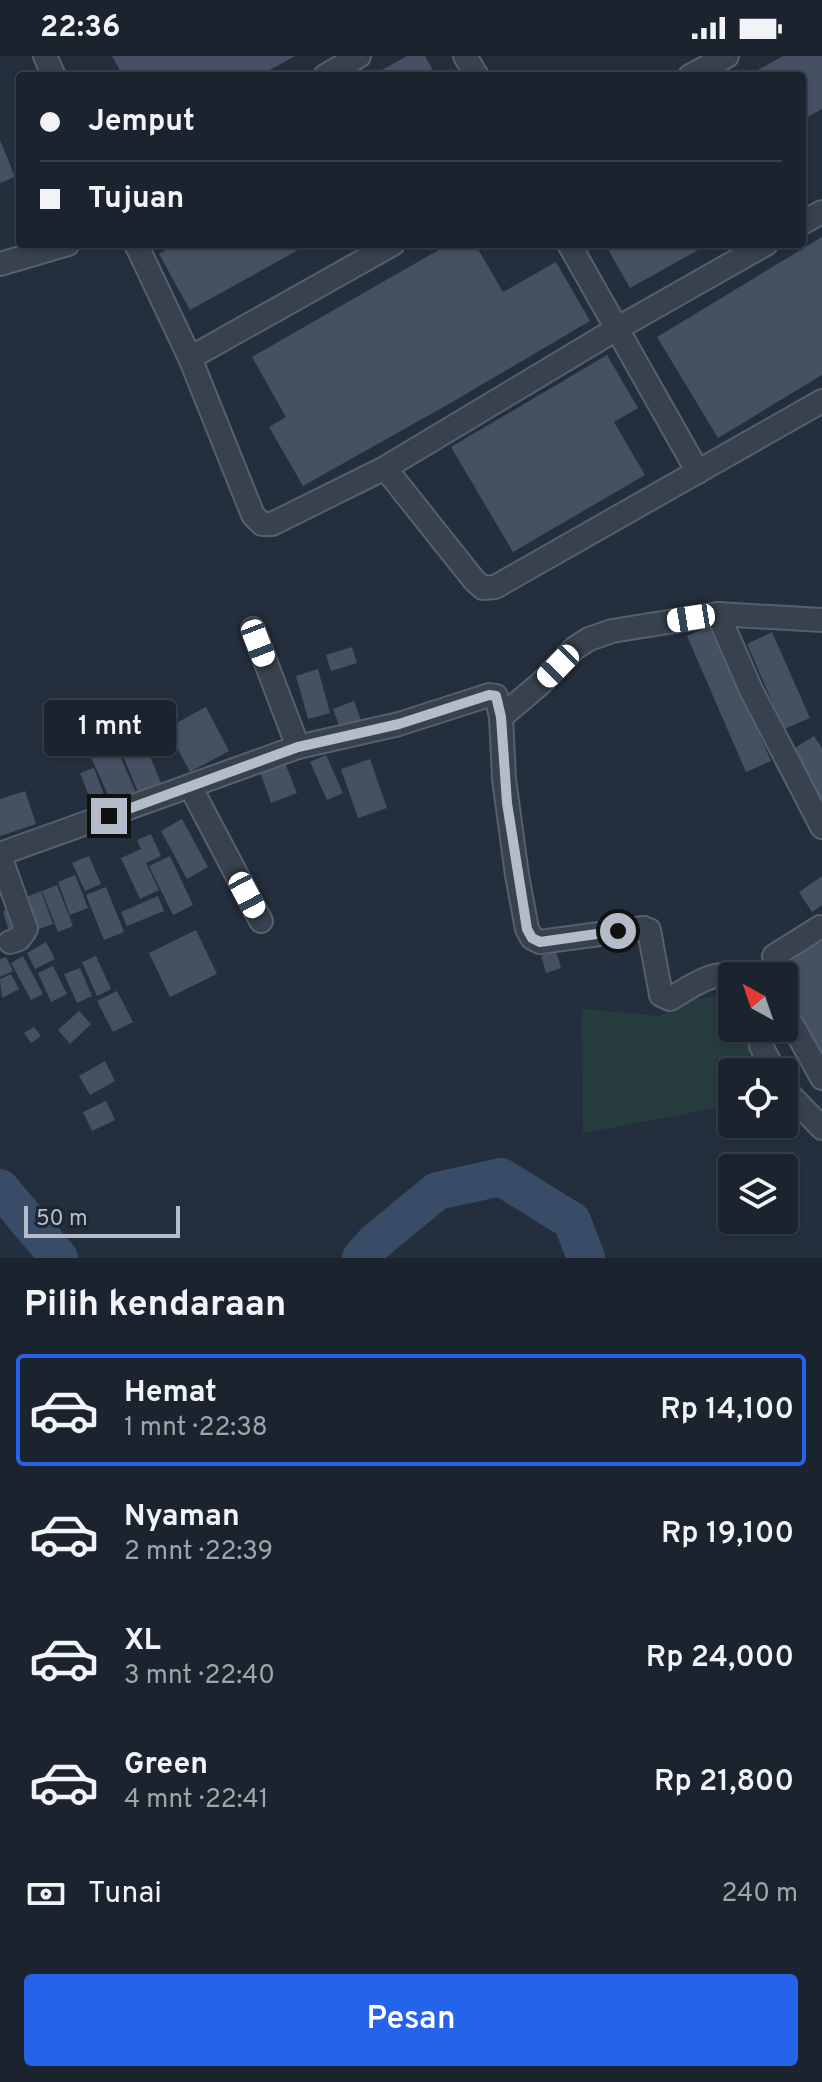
<!DOCTYPE html>
<html lang="id">
<meta charset="utf-8">
<style>
body{margin:0;font-family:Overpass,sans-serif;background:#242b36;color:#f1f3f6;height:100vh;display:flex;flex-direction:column;font-size:30px;white-space:nowrap}
*{box-sizing:border-box;margin:0}
p{font-size:26px;color:#a0a4aa}
.icon{flex:none;width:44px;height:44px;fill:none;stroke:currentColor;stroke-width:2;stroke-linecap:round;stroke-linejoin:round}
.map{position:relative;height:1202px;overflow:hidden}
.side{display:flex;flex-direction:column;background:#1b232e;flex:1}
.side>*{flex:none}
.hud{position:absolute;left:16px;top:16px;width:790px;height:176px;border-radius:8px;box-shadow:0 2px 6px #0004,0 0 0 2px #39404a;display:grid;align-content:center;height:176px;padding:0 24px;background:#1b232e}
.needle{width:52px;rotate:320deg}
.tools{position:absolute;left:718px;top:906px;display:grid;gap:16px}
.tools a{display:grid;place-items:center;width:80px;height:80px;border-radius:8px;background:#1b232e;box-shadow:0 2px 6px #0004,0 0 0 2px #39404a;font-size:40px}
.scale{position:absolute;left:24px;bottom:20px;width:156px;box-sizing:border-box;padding-left:8px;border:4px solid #b4bcc9;border-top:0;font-size:22px;line-height:28px;white-space:nowrap;color:#b4bcc9;-webkit-text-stroke:6px #1d2633;paint-order:stroke}
.end{position:absolute;width:36px;height:36px;margin:-18px;border:10px solid #b4bcc9;background:#111;box-shadow:0 0 0 4px #111}
.from{border-radius:50%}
.bubble{position:absolute;height:56px;border-radius:8px;background:#1b232e;box-shadow:0 2px 6px #0004,0 0 0 2px #39404a;font-size:26px;font-weight:600;line-height:56px;text-align:center}
.car{position:absolute;width:24px;height:48px;margin:-24px -12px;border-radius:10px;box-shadow:0 0 6px 2px #0007;background:linear-gradient(#fff 24%,#345 0 40%,#fff 0 76%,#345 0 86%,#fff 0)}
.hud b{display:flex;align-items:center;gap:28px;height:76px;font-size:30px}
.hud b+b{border-top:2px solid #39404a}
.hud i{width:20px;height:20px;background:#f1f3f6}
ul{padding:0;list-style:none}
li{display:flex;align-items:center;gap:24px;height:112px;margin:0 16px 12px;padding:0 8px;border:4px solid transparent;border-radius:8px}
li div{flex:1}
li b{display:block;font-size:30px}
li em{font-style:normal;font-weight:600}
li.current{border-color:#2563eb}
li>.icon{width:72px;height:72px;stroke-width:1.5}
h2{padding:0 24px;font-size:36px;line-height:96px}
.pay{display:flex;align-items:center;gap:20px;height:88px;padding:0 24px;font-size:30px}
.pay p{margin-inline-start:auto}
.cta{display:flex;gap:16px;margin-top:auto;padding:16px 24px}
.cta a{flex:1;height:92px;border-radius:8px;background:#2563eb;color:#fff;font-size:32px;font-weight:600;line-height:92px;text-align:center}
.status{display:flex;justify-content:space-between;align-items:center;height:56px;padding:0 40px;background:#1b232e;direction:ltr}
.status svg{height:22px;fill:currentColor}
.map>svg:first-child{display:block}
.green{fill:#263c3f}
.lines{fill:none;stroke-linecap:round;stroke-linejoin:round}
.river{stroke:#394c67;stroke-width:38}
.building{fill:#455162}
.minor-casing{stroke:#565f6c;stroke-width:26}
.minor{stroke:#38414e;stroke-width:22}
.route{stroke:#b4bcc9;stroke-width:10}
</style>
<div class="status"><b>22:36</b><svg viewBox="0 0 49 12"><path d="M0 12V9h3v3zM5 12V6h3v6zM10 12V3h3v9zM15 12V0h3v12zM26 1h20v11H26zM47 4h2v5h-2z"/></svg></div>
<div class="map">
<svg width="822" height="1202" viewBox="0 0 822 1202">
<rect width="100%" height="100%" fill="#242f3e"/>
<path class="green" d="M731,937L732,972H742L755,1016H732V1049L583,1077L582,953L660,960L691,944Z"/>
<g class="lines">
<g class="river">
<path d="M0,1132L59,1202"/>
<path d="M361,1202L375,1186L437,1135L501,1121L572,1165L586,1202"/>
</g>
</g>
<g class="building">
<path d="M112,0H295L259,20H123Z"/>
<path d="M407,0H425L436,20H371Z"/>
<path d="M783,0H822V53L802,64V20H747Z"/>
<path d="M0,84L15,121L0,127Z"/>
<path d="M822,181V319L718,382L657,281Z"/>
<path d="M177,188H309L190,254L159,198Z"/>
<path d="M449,188H475L503,236L556,206L590,265L454,345L303,430L269,371L286,361L252,301Z"/>
<path d="M605,188H709L630,232Z"/>
<path d="M607,299L638,352L614,366L645,419L513,496L451,391Z"/>
<path d="M712,569L771,705L746,716L687,580Z"/>
<path d="M772,576L810,662L784,673L747,588Z"/>
<path d="M352,591L357,607L331,615L326,599Z"/>
<path d="M318,613L330,657L308,663L296,620Z"/>
<path d="M354,645L361,664L340,672L333,653Z"/>
<path d="M206,651L229,695L190,716L167,672Z"/>
<path d="M154,664L163,688L149,693L140,669Z"/>
<path d="M139,673L161,727L138,736L116,683Z"/>
<path d="M814,680L822,692V746L790,695Z"/>
<path d="M114,686L137,739L113,750L89,697Z"/>
<path d="M326,699L343,737L327,744L310,706Z"/>
<path d="M370,703L387,752L358,762L341,713Z"/>
<path d="M285,707L297,737L271,747L260,716Z"/>
<path d="M94,712L107,747L94,753L80,717Z"/>
<path d="M25,735L36,768L0,780V743Z"/>
<path d="M182,763L208,811L187,823L161,775Z"/>
<path d="M151,778L161,800L146,807L159,834L140,843L121,802L141,793L137,784Z"/>
<path d="M89,800L101,828L85,835L72,807Z"/>
<path d="M170,800L193,849L173,859L149,810Z"/>
<path d="M75,819L88,852L70,859L58,826Z"/>
<path d="M822,820V849L812,856L799,836Z"/>
<path d="M57,829L73,870L58,876L42,835Z"/>
<path d="M106,831L124,876L104,884L86,839Z"/>
<path d="M41,835L53,868L36,874L24,842Z"/>
<path d="M158,840L164,855L127,870L121,856Z"/>
<path d="M15,852L21,873L9,876L3,855Z"/>
<path d="M196,874L217,918L170,941L149,897Z"/>
<path d="M815,876L822,887V1003L784,940V920H772L764,907Z"/>
<path d="M46,886L55,903L35,913L27,897Z"/>
<path d="M556,895L561,912L546,917L541,900Z"/>
<path d="M23,900L43,938L31,944L11,907Z"/>
<path d="M96,900L111,933L97,940L82,906Z"/>
<path d="M6,901L13,915L0,921V903Z"/>
<path d="M53,910L67,938L51,946L38,917Z"/>
<path d="M80,912L92,940L77,947L64,918Z"/>
<path d="M11,918L19,933L2,942L0,923Z"/>
<path d="M117,935L133,966L113,976L97,945Z"/>
<path d="M79,955L91,968L70,988L58,974Z"/>
<path d="M34,971L41,980L31,987L24,977Z"/>
<path d="M105,1005L115,1025L90,1039L79,1020Z"/>
<path d="M106,1045L115,1064L92,1075L83,1056Z"/>
</g>
<g class="lines">
<defs>
<g id="minor">
<path d="M45,0L54,20"/>
<path d="M465,0L477,20"/>
<path d="M325,20L359,0"/>
<path d="M690,20L727,0"/>
<path d="M802,167L822,156"/>
<path d="M136,188L190,302L253,459L262,468H272L385,412L618,272L766,188"/>
<path d="M569,188L698,416"/>
<path d="M0,208L68,188"/>
<path d="M190,302L393,188"/>
<path d="M385,412L474,524L483,532L495,531L822,345"/>
<path d="M718,558L751,634L822,771"/>
<path d="M253,573L298,691"/>
<path d="M501,661L540,628L575,592L589,583L612,575L718,558L822,564"/>
<path d="M191,732L261,865"/>
<path d="M0,798L298,691L399,668L489,639L496,640L501,661L504,723L517,819L527,873L532,882L540,886L644,872L649,874L661,939L670,943C689,932 712,914 735,920"/>
<path d="M0,800L26,873L19,883L10,886"/>
<path d="M774,900L820,871"/>
<path d="M793,970L822,1022"/>
<path d="M758,972L761,990L775,1016"/>
<path d="M784,1033L822,1072"/>
</g>
</defs>
<use href="#minor" class="minor-casing"/>
<use href="#minor" class="minor"/>
</g>
<g class="lines">
<path class="route" d="M109,760L298,691L399,668L489,639L496,640L501,661L507,747L527,873L532,882L540,886L618,875"/>
</g>
</svg>
<div class="tools">
<a><svg class="needle" viewBox="-14 -14 28 28"><path d="M0-13l5 13h-10z" fill="#e53935"/><path d="M0 13l5-13h-10z" fill="#a0a4aa"/></svg></a>
<a><svg class="icon" aria-label="locate" viewBox="0 0 24 24"><circle cx="12" cy="12" r="6"/><path d="M12 2v4M12 18v4M2 12h4M18 12h4"/></svg></a>
<a><svg class="icon" aria-label="layers" viewBox="0 0 24 24"><path d="M12 4l9 5-9 5-9-5zM3 14l9 5 9-5"/></svg></a>
</div>
<div class="scale">50 m</div>
<i class="end from" style="left:618px;top:875px"></i>
<i class="end" style="left:109px;top:760px"></i>
<div class="bubble" style="left:44px;top:644px;width:132px">1 mnt</div>
<i class="car" style="left:691px;top:562px;rotate:261deg"></i>
<i class="car" style="left:258px;top:587px;rotate:159deg"></i>
<i class="car" style="left:558px;top:610px;rotate:224deg"></i>
<i class="car" style="left:247px;top:839px;rotate:152deg"></i>
<div class="hud">
<b><i class="from"></i>Jemput</b>
<b><i></i>Tujuan</b>
</div>
</div>
<section class="side">
<h2>Pilih kendaraan</h2>
<ul>
<li class="current"><svg class="icon" aria-label="car" viewBox="0 0 24 24"><path d="M5 17H2v-5l4-1 3-4h7l3 4 3 1v5h-3M9 17h6M6 11h13"/><circle cx="7" cy="17" r="2"/><circle cx="17" cy="17" r="2"/></svg><div><b>Hemat</b><p>1 mnt · 22:38</p></div><em>Rp 14,100</em></li>
<li><svg class="icon" aria-label="car" viewBox="0 0 24 24"><path d="M5 17H2v-5l4-1 3-4h7l3 4 3 1v5h-3M9 17h6M6 11h13"/><circle cx="7" cy="17" r="2"/><circle cx="17" cy="17" r="2"/></svg><div><b>Nyaman</b><p>2 mnt · 22:39</p></div><em>Rp 19,100</em></li>
<li><svg class="icon" aria-label="car" viewBox="0 0 24 24"><path d="M5 17H2v-5l4-1 3-4h7l3 4 3 1v5h-3M9 17h6M6 11h13"/><circle cx="7" cy="17" r="2"/><circle cx="17" cy="17" r="2"/></svg><div><b>XL</b><p>3 mnt · 22:40</p></div><em>Rp 24,000</em></li>
<li><svg class="icon" aria-label="car" viewBox="0 0 24 24"><path d="M5 17H2v-5l4-1 3-4h7l3 4 3 1v5h-3M9 17h6M6 11h13"/><circle cx="7" cy="17" r="2"/><circle cx="17" cy="17" r="2"/></svg><div><b>Green</b><p>4 mnt · 22:41</p></div><em>Rp 21,800</em></li>
</ul>
<div class="pay"><svg class="icon" aria-label="cash" viewBox="0 0 24 24"><path d="M3 7h18v10H3z"/><circle cx="12" cy="12" r="2"/></svg>Tunai<p>240 m</p></div>
<div class="cta"><a>Pesan</a></div>
</section>
